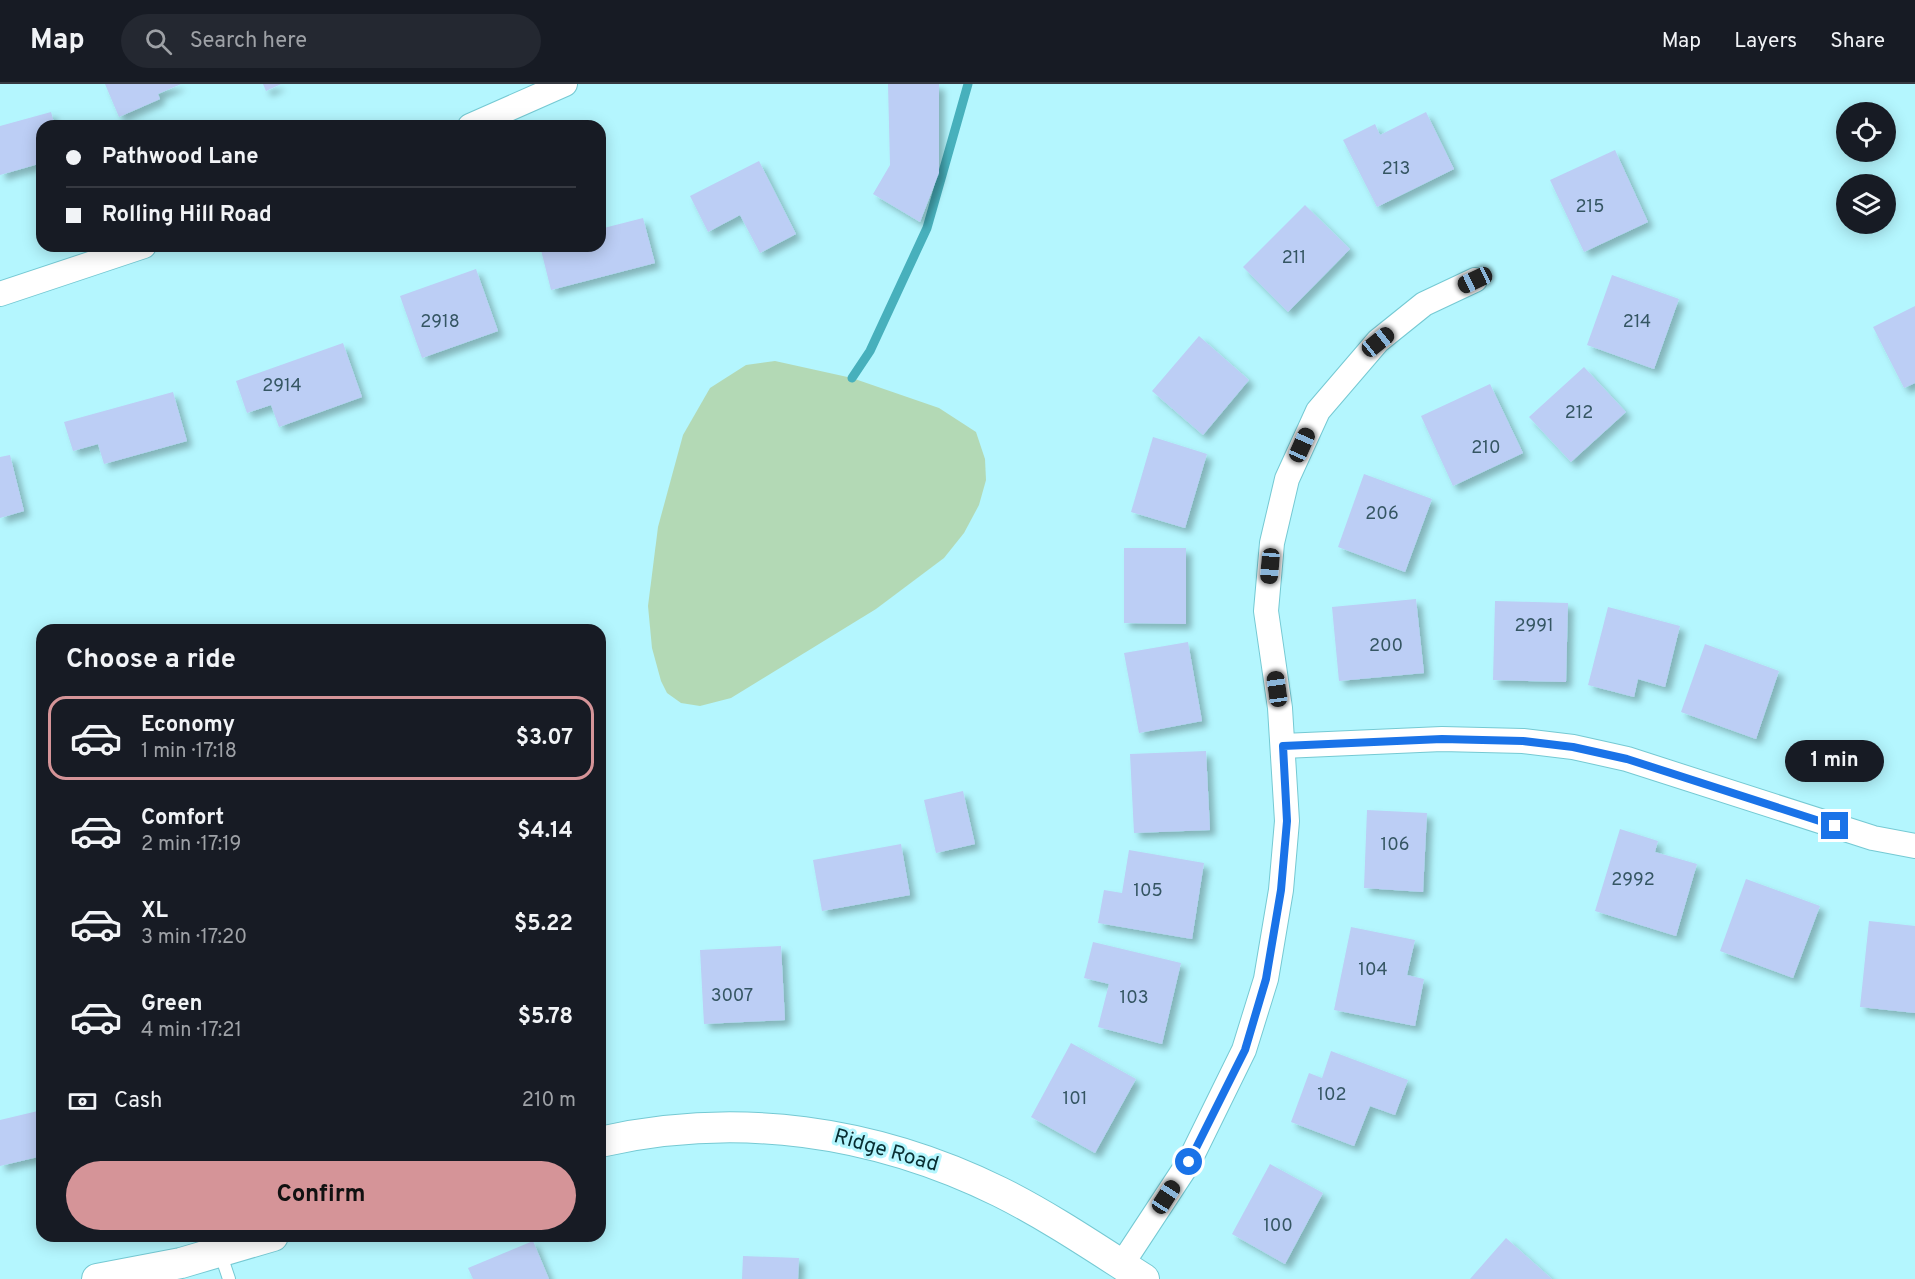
<!DOCTYPE html>
<meta charset="utf-8">
<style>
body{margin:0;font-family:Overpass,sans-serif;background:#242831;color:#f1f3f6;height:100vh;display:flex;flex-direction:column;font-size:22px;white-space:nowrap}
*{box-sizing:border-box;margin:0}
p{font-size:20px;color:#9ea1a6}
.icon{flex:none;width:33px;height:33px;fill:none;stroke:currentColor;stroke-width:2;stroke-linecap:round;stroke-linejoin:round}
.map{position:relative;flex:1;overflow:hidden}
.sheet{position:absolute;left:36px;top:540px;width:570px;height:618px;display:flex;flex-direction:column;background:#171b24;border-radius:18px;box-shadow:0 3px 15px #0003}
.sheet>*{flex:none}
.top-card{position:absolute;left:36px;top:36px;width:570px;height:132px;border-radius:18px;box-shadow:0 3px 15px #0003;display:grid;align-content:center;height:132px;padding:0 30px;background:#171b24}
.buttons{position:absolute;left:1836px;top:18px;display:grid;gap:12px}
.buttons a{display:grid;place-items:center;width:60px;height:60px;border-radius:50%;background:#171b24;box-shadow:0 3px 15px #0003;font-size:30px}
.end{position:absolute;width:27px;height:27px;margin:-14px;border:8px solid #1a73e8;background:#fff;box-shadow:0 0 0 3px #fff}
.from{border-radius:50%}
.bubble{position:absolute;height:42px;border-radius:21px;background:#171b24;box-shadow:0 3px 15px #0003;font-size:20px;font-weight:700;line-height:42px;text-align:center}
.car{position:absolute;width:18px;height:36px;margin:-18px -9px;border-radius:8px;box-shadow:0 0 4px 2px #0007;background:linear-gradient(#222 24%,#8ab4d8 0 40%,#222 0 76%,#8ab4d8 0 86%,#222 0)}
.top-card b{display:flex;align-items:center;gap:21px;height:57px;font-size:22px}
.top-card b+b{border-top:2px solid #363941}
.top-card i{width:15px;height:15px;background:#f1f3f6}
ul{padding:0;list-style:none}
li{display:flex;align-items:center;gap:18px;height:84px;margin:0 12px 9px;padding:0 18px;border:3px solid transparent;border-radius:18px}
li div{flex:1}
li b{display:block;font-size:22px}
li em{font-style:normal;font-weight:700}
li.selected{border-color:#d59498}
li>.icon{width:54px;height:54px;stroke-width:1.5}
h2{padding:0 30px;font-size:27px;line-height:72px}
.pay{display:flex;align-items:center;gap:15px;height:66px;padding:0 30px;font-size:22px}
.pay p{margin-inline-start:auto}
.button{display:flex;gap:12px;margin-top:auto;padding:12px 30px}
.button a{flex:1;height:69px;border-radius:36px;background:#d59498;color:#111;font-size:24px;font-weight:700;line-height:69px;text-align:center}
header{display:flex;align-items:center;gap:36px;box-sizing:border-box;height:84px;padding:0 30px;background:#171b24;border-bottom:2px solid #363941}
header strong{font-size:28px}
nav{display:flex;gap:33px;margin-inline-start:auto;font-size:21px}
.search{width:420px;height:54px;background:#242831;display:flex;align-items:center;gap:15px;box-sizing:border-box;padding:0 21px;border-radius:33px;color:#9ea1a6;font-size:22px}
.map>svg:first-child{display:block}
.green{fill:#b3d9b5}
.lines{fill:none;stroke-linecap:round;stroke-linejoin:round}
.stream{stroke:#47b0bc;stroke-width:9}
.building{fill:#bccef5;filter:url(#shadow)}
.service-casing{stroke:#75c9d3;stroke-width:14}
.minor-casing{stroke:#75c9d3;stroke-width:26}
.tertiary-casing{stroke:#75c9d3;stroke-width:32}
.service{stroke:#fff;stroke-width:12}
.minor{stroke:#fff;stroke-width:24}
.tertiary{stroke:#fff;stroke-width:30}
.route{stroke:#1a73e8;stroke-width:8}
.labels{text-anchor:middle;dominant-baseline:central;stroke-width:6;stroke-linejoin:round;paint-order:stroke}
.number-label{font-size:18px;fill:#355663}
.street-label{font-size:21px;fill:#082e32;stroke:#b4f6fe}
</style>
<header>
<strong>Map</strong>
<div class="search"><svg class="icon" aria-label="search" viewBox="0 0 24 24"><circle cx="10" cy="10" r="6"/><path d="M15 15l6 6"/></svg>Search here</div>
<nav><a>Map</a><a>Layers</a><a>Share</a></nav>
</header>
<div class="map">
<svg width="1915" height="1195" viewBox="0 0 1915 1195">
<defs>
<filter id="shadow"><feDropShadow dx="5.5" dy="5.5" stdDeviation="3" flood-color="#0004"/></filter>
</defs>
<rect width="100%" height="100%" fill="#b4f6fe"/>
<path class="green" d="M775,277L852,294L939,324L976,348L985,375L986,396L979,421L964,449L944,474L876,525L731,614L700,622L681,619L667,609L661,597L652,564L648,522L658,443L683,351L710,304L746,281Z"/>
<g class="lines">
<path class="stream" d="M852,294L870,267L927,144L968,0"/>
</g>
<g class="building">
<path d="M105,0H181L158,10L160,15L119,33Z"/>
<path d="M263,0H281L266,7Z"/>
<path d="M888,0H939V89L920,138L873,110L890,81Z"/>
<path d="M51,28L55,42H42V79L0,91V42Z"/>
<path d="M1426,28L1454,85L1377,123L1343,56L1375,40L1380,51Z"/>
<path d="M1615,66L1648,138L1584,168L1550,96Z"/>
<path d="M759,77L796,150L760,169L740,131L708,148L690,112Z"/>
<path d="M1305,121L1350,165L1288,228L1243,183Z"/>
<path d="M643,134L655,179L551,206L540,162H600V145Z"/>
<path d="M476,185L498,247L422,274L400,212Z"/>
<path d="M1612,191L1679,215L1654,285L1587,261Z"/>
<path d="M1915,222V299L1904,304L1873,243Z"/>
<path d="M1199,252L1249,296L1203,351L1152,307Z"/>
<path d="M343,259L362,313L279,343L271,321L247,329L236,297Z"/>
<path d="M1584,283L1626,328L1571,378L1529,333Z"/>
<path d="M1490,300L1523,369L1453,402L1421,332Z"/>
<path d="M173,308L187,357L104,380L98,360L73,367L64,338Z"/>
<path d="M1153,353L1207,370L1185,444L1131,428Z"/>
<path d="M10,371L24,427L0,434V373Z"/>
<path d="M1364,390L1432,415L1405,488L1338,463Z"/>
<path d="M1124,464H1186V540L1124,539Z"/>
<path d="M1416,515L1424,589L1339,597L1332,523Z"/>
<path d="M1495,517L1568,519L1566,598L1493,596Z"/>
<path d="M1608,523L1680,542L1665,603L1638,595L1634,613L1588,601Z"/>
<path d="M1188,558L1202,637L1139,649L1124,569Z"/>
<path d="M1705,560L1779,587L1756,655L1681,628Z"/>
<path d="M1206,667L1210,746L1134,749L1130,670Z"/>
<path d="M963,707L975,760L936,769L924,716Z"/>
<path d="M1367,726L1427,729L1423,808L1364,804Z"/>
<path d="M1620,745L1658,757L1655,768L1697,780L1676,852L1595,827Z"/>
<path d="M901,760L910,811L822,827L813,776Z"/>
<path d="M1129,766L1204,779L1192,855L1098,839L1104,806L1122,809Z"/>
<path d="M1746,795L1820,822L1793,894L1720,867Z"/>
<path d="M1869,837L1915,842V929L1860,923Z"/>
<path d="M1351,843L1415,856L1407,891L1424,895L1415,942L1334,926Z"/>
<path d="M1093,858L1181,879L1162,960L1098,943L1109,900L1084,894Z"/>
<path d="M781,862L785,936L704,940L700,866Z"/>
<path d="M1071,959L1136,995L1095,1069L1031,1033Z"/>
<path d="M1331,967L1408,996L1395,1031L1370,1022L1354,1062L1291,1038L1309,989L1322,994Z"/>
<path d="M42,1026V1072L0,1082V1036Z"/>
<path d="M1270,1080L1323,1109L1285,1180L1232,1150Z"/>
<path d="M1506,1154L1552,1195H1470Z"/>
<path d="M533,1157L549,1195H473L468,1184Z"/>
<path d="M743,1172L799,1174L798,1195H742Z"/>
</g>
<g class="lines">
<defs>
<path id="service" d="M220,1168L229,1195"/>
<g id="minor">
<path d="M470,42L565,0"/>
<path d="M0,210L144,162"/>
<path d="M1283,662L1442,655L1523,657L1573,663L1627,675L1873,754L1915,762"/>
<path d="M1122,1180L1189,1078L1244,966L1266,895L1281,806L1287,737L1280,624L1266,527L1272,459L1287,395L1318,327L1378,257L1424,220L1475,196"/>
</g>
<g id="tertiary">
<path d="M600,1058C737,1027 874,1046 1000,1108C1050,1133 1097,1165 1144,1195"/>
<path d="M97,1195L181,1179L273,1152"/>
</g>
</defs>
<use href="#service" class="service-casing"/>
<use href="#minor" class="minor-casing"/>
<use href="#tertiary" class="tertiary-casing"/>
<use href="#service" class="service"/>
<use href="#minor" class="minor"/>
<use href="#tertiary" class="tertiary"/>
</g>
<g class="lines">
<path class="route" d="M1189,1078L1245,966L1266,895L1281,806L1287,737L1283,662L1442,655L1523,657L1573,663L1627,675L1835,742"/>
</g>
<g class="labels">
<g class="number-label">
<text x="1396" y="85">213</text>
<text x="1590" y="123">215</text>
<text x="1294" y="174">211</text>
<text x="440" y="238">2918</text>
<text x="1637" y="238">214</text>
<text x="282" y="302">2914</text>
<text x="1579" y="329">212</text>
<text x="1486" y="364">210</text>
<text x="1382" y="430">206</text>
<text x="1534" y="542">2991</text>
<text x="1386" y="562">200</text>
<text x="1395" y="761">106</text>
<text x="1633" y="796">2992</text>
<text x="1148" y="807">105</text>
<text x="1373" y="886">104</text>
<text x="732" y="912">3007</text>
<text x="1134" y="914">103</text>
<text x="1332" y="1011">102</text>
<text x="1075" y="1015">101</text>
<text x="1278" y="1142">100</text>
</g>
<g class="street-label">
<text transform="translate(886 1067) rotate(16)">Ridge Road</text>
</g>
</g>
</svg>
<div class="buttons">
<a><svg class="icon" aria-label="locate" viewBox="0 0 24 24"><circle cx="12" cy="12" r="6"/><path d="M12 2v4M12 18v4M2 12h4M18 12h4"/></svg></a>
<a><svg class="icon" aria-label="layers" viewBox="0 0 24 24"><path d="M12 4l9 5-9 5-9-5zM3 14l9 5 9-5"/></svg></a>
</div>
<i class="end from" style="left:1189px;top:1078px"></i>
<i class="end" style="left:1835px;top:742px"></i>
<div class="bubble" style="left:1785px;top:656px;width:99px">1 min</div>
<i class="car" style="left:1475px;top:196px;rotate:245deg"></i>
<i class="car" style="left:1378px;top:258px;rotate:51deg"></i>
<i class="car" style="left:1302px;top:361px;rotate:24deg"></i>
<i class="car" style="left:1270px;top:482px;rotate:185deg"></i>
<i class="car" style="left:1277px;top:605px;rotate:352deg"></i>
<i class="car" style="left:1166px;top:1113px;rotate:33deg"></i>
<div class="top-card">
<b><i class="from"></i>Pathwood Lane</b>
<b><i></i>Rolling Hill Road</b>
</div>
<section class="sheet">
<h2>Choose a ride</h2>
<ul>
<li class="selected"><svg class="icon" aria-label="car" viewBox="0 0 24 24"><path d="M5 17H2v-5l4-1 3-4h7l3 4 3 1v5h-3M9 17h6M6 11h13"/><circle cx="7" cy="17" r="2"/><circle cx="17" cy="17" r="2"/></svg><div><b>Economy</b><p>1 min · 17:18</p></div><em>$3.07</em></li>
<li><svg class="icon" aria-label="car" viewBox="0 0 24 24"><path d="M5 17H2v-5l4-1 3-4h7l3 4 3 1v5h-3M9 17h6M6 11h13"/><circle cx="7" cy="17" r="2"/><circle cx="17" cy="17" r="2"/></svg><div><b>Comfort</b><p>2 min · 17:19</p></div><em>$4.14</em></li>
<li><svg class="icon" aria-label="car" viewBox="0 0 24 24"><path d="M5 17H2v-5l4-1 3-4h7l3 4 3 1v5h-3M9 17h6M6 11h13"/><circle cx="7" cy="17" r="2"/><circle cx="17" cy="17" r="2"/></svg><div><b>XL</b><p>3 min · 17:20</p></div><em>$5.22</em></li>
<li><svg class="icon" aria-label="car" viewBox="0 0 24 24"><path d="M5 17H2v-5l4-1 3-4h7l3 4 3 1v5h-3M9 17h6M6 11h13"/><circle cx="7" cy="17" r="2"/><circle cx="17" cy="17" r="2"/></svg><div><b>Green</b><p>4 min · 17:21</p></div><em>$5.78</em></li>
</ul>
<div class="pay"><svg class="icon" aria-label="cash" viewBox="0 0 24 24"><path d="M3 7h18v10H3z"/><circle cx="12" cy="12" r="2"/></svg>Cash<p>210 m</p></div>
<div class="button"><a>Confirm</a></div>
</section>
</div>
